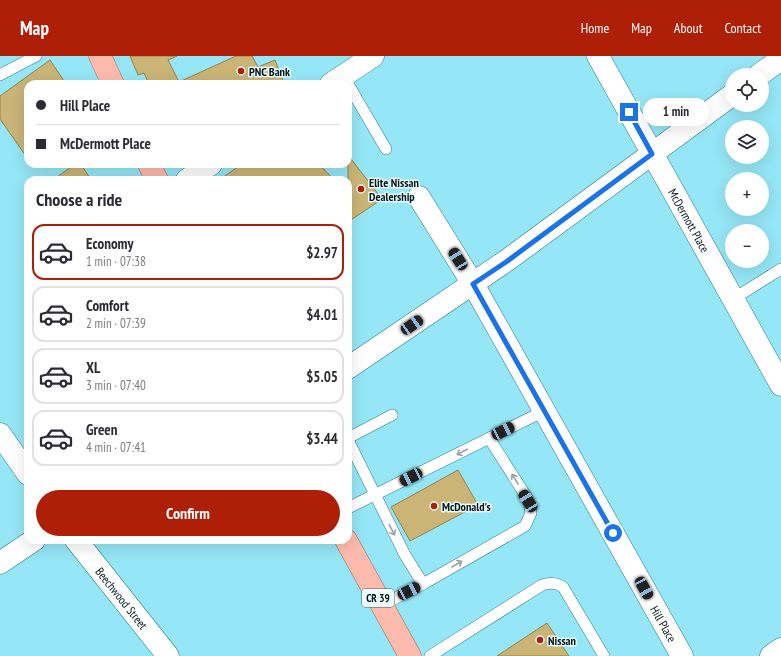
<!DOCTYPE html>
<meta charset="utf-8">
<style>
body{margin:0;font-family:"PT Sans Narrow",sans-serif;background:#f7f7f7;color:#2b2b33;height:100vh;display:flex;flex-direction:column;font-size:15px;white-space:nowrap}
*{box-sizing:border-box;margin:0}
p{font-size:13px;color:#7c7c81}
.icon{flex:none;width:22px;height:22px;fill:none;stroke:currentColor;stroke-width:2;stroke-linecap:round;stroke-linejoin:round}
.map{position:relative;flex:1;overflow:hidden}
.details{position:absolute;left:24px;top:120px;width:328px;height:368px;display:flex;flex-direction:column;background:#fff;border-radius:12px;box-shadow:0 4px 16px #0002}
.details>*{flex:none}
.banner{position:absolute;left:24px;top:24px;width:328px;height:88px;border-radius:12px;box-shadow:0 4px 16px #0002;display:grid;align-content:center;height:88px;padding:0 12px;background:#fff}
.controls{position:absolute;left:725px;top:12px;display:grid;gap:8px}
.controls a{display:grid;place-items:center;width:44px;height:44px;border-radius:50%;background:#fff;box-shadow:0 4px 16px #0002;font-size:20px}
.end{position:absolute;width:18px;height:18px;margin:-9px;border:5px solid #1a73e8;background:#fff;box-shadow:0 0 0 2px #fff}
.from{border-radius:50%}
.bubble{position:absolute;height:28px;border-radius:14px;background:#fff;box-shadow:0 4px 16px #0002;font-size:13px;font-weight:600;line-height:28px;text-align:center}
.car{position:absolute;width:12px;height:24px;margin:-12px -6px;border-radius:5px;box-shadow:0 0 3px 1px #0007;background:linear-gradient(#222 24%,#8ab4d8 0 40%,#222 0 76%,#8ab4d8 0 86%,#222 0)}
.banner b{display:flex;align-items:center;gap:14px;height:38px;font-size:15px}
.banner b+b{border-top:1px solid #e1e1e2}
.banner i{width:10px;height:10px;background:#2b2b33}
ul{padding:0;list-style:none}
li{display:flex;align-items:center;gap:12px;height:56px;margin:0 8px 6px;padding:0 4px;border:2px solid #e1e1e2;border-radius:12px}
li div{flex:1}
li b{display:block;font-size:15px}
li em{font-style:normal;font-weight:600}
li.on{border-color:#ae1f07}
li>.icon{width:36px;height:36px;stroke-width:1.5}
h2{padding:0 12px;font-size:18px;line-height:48px}
.button{display:flex;gap:8px;margin-top:auto;padding:8px 12px}
.button a{flex:1;height:46px;border-radius:24px;background:#ae1f07;color:#fff;font-size:16px;font-weight:600;line-height:46px;text-align:center}
header{display:flex;align-items:center;gap:24px;box-sizing:border-box;height:56px;padding:0 20px;background:#ae1f07;color:#fff}
header strong{font-size:19px}
nav{display:flex;gap:22px;margin-inline-start:auto;font-size:14px}
.map>svg:first-child{display:block}
.building{fill:#cab577;stroke:#958247}
.lines{fill:none;stroke-linecap:round;stroke-linejoin:round}
.lane-casing{stroke:#277d8c;stroke-width:12}
.street-casing{stroke:#277d8c;stroke-width:23}
.primary-casing{stroke:#a36458;stroke-width:23}
.lane{stroke:#fff;stroke-width:11}
.street{stroke:#fff;stroke-width:22}
.primary{stroke:#fdbbae;stroke-width:22}
.oneway{stroke:#99a2a4}
.route{stroke:#1a73e8;stroke-width:5}
.poi-dot{fill:#ae1f07;stroke:#ecfbfe;stroke-width:1.5}
.labels{text-anchor:middle;dominant-baseline:central;stroke-width:3;stroke-linejoin:round;paint-order:stroke}
.shield{fill:#ecfbfe;stroke:#475b60;stroke-width:1}
.shield-label{font-size:11px;font-weight:bold;fill:#00171c}
.poi-label{font-size:12px;font-weight:bold;fill:#00171c;stroke:#ecfbfe;text-anchor:start}
.street-label{font-size:12px;fill:#00171c;stroke:#ecfbfe}
</style>
<header>
<strong>Map</strong>
<nav><a>Home</a><a>Map</a><a>About</a><a>Contact</a></nav>
</header>
<div class="map">
<svg width="781" height="600" viewBox="0 0 781 600">
<rect width="100%" height="100%" fill="#95e6f6"/>
<g class="building">
<path d="M130,0H177L168,4L179,26L236,0H252L258,11L275,4L284,28H149L144,17L138,19Z"/>
<path d="M50,4L66,28H28V103L0,63V40Z"/>
<path d="M348,99L382,143L348,166Z"/>
<path d="M75,108H81L91,124H53Z"/>
<path d="M242,108H319L334,124H219Z"/>
<path d="M458,414L478,449L410,485L391,451Z"/>
<path d="M547,567L569,600H497Z"/>
</g>
<g class="lines">
<defs>
<g id="lane">
<path d="M0,19L36,0"/>
<path d="M348,28L386,93"/>
<path d="M733,243L781,213"/>
<path d="M348,382L392,359"/>
<path d="M348,384L405,499L423,528"/>
<path d="M348,452L544,355"/>
<path d="M382,549L423,528L525,470L531,457L529,445L489,382"/>
<path d="M430,600L542,529C550,527 555,526 563,531L604,600"/>
</g>
<g id="street">
<path id="s1" d="M598,0L781,329"/>
<path d="M759,19L781,3"/>
<path d="M331,28L373,0"/>
<path d="M187,124L211,108"/>
<path id="s2" d="M419,141L473,228L682,600"/>
<path d="M348,312L506,205L732,39"/>
<path d="M0,378L28,418"/>
<path id="s3" d="M76,484L168,600"/>
<path d="M0,507L34,484"/>
<path d="M771,600L781,593"/>
</g>
<g id="primary">
<path d="M100,0L113,28"/>
<path d="M149,108L157,124"/>
<path d="M346,484L410,600"/>
</g>
</defs>
<use href="#lane" class="lane-casing"/>
<use href="#street" class="street-casing"/>
<use href="#primary" class="primary-casing"/>
<use href="#lane" class="lane"/>
<use href="#street" class="street"/>
<use href="#primary" class="primary"/>
</g>
<defs><path id="oneway-shaft" d="M-6 0H5M1.5-3L5.5 0L1.5 3" fill="none" stroke-width="1.6" stroke-linecap="round" stroke-linejoin="round"/></defs>
<g class="oneway">
<use href="#oneway-shaft" transform="translate(462 396) rotate(153)"/>
<use href="#oneway-shaft" transform="translate(515 423) rotate(-122)"/>
<use href="#oneway-shaft" transform="translate(392 474) rotate(63)"/>
<use href="#oneway-shaft" transform="translate(457 508) rotate(-30)"/>
</g>
<g class="lines">
<path class="route" d="M613,477L473,228L506,206L652,98L629,56"/>
</g>
<g class="poi-dot">
<circle cx="241" cy="15" r="4"/>
<circle cx="361" cy="133" r="4"/>
<circle cx="434" cy="450" r="4"/>
<circle cx="540" cy="584" r="4"/>
</g>
<g class="labels">
<rect class="shield" x="362" y="533" width="32" height="18" rx="3"/>
<g class="shield-label">
<text x="378" y="542">CR 39</text>
</g>
<g class="poi-label">
<text x="249" y="15">PNC Bank</text>
<text x="369" y="126">Elite Nissan<tspan x="369" dy="14">Dealership</tspan></text>
<text x="442" y="450">McDonald's</text>
<text x="548" y="584">Nissan</text>
</g>
<g class="street-label">
<text stroke="none"><textPath href="#s1" startOffset="188">McDermott Place</textPath></text>
<text stroke="none"><textPath href="#s3" startOffset="74">Beechwood Street</textPath></text>
<text stroke="none"><textPath href="#s2" startOffset="492">Hill Place</textPath></text>
</g>
</g>
</svg>
<div class="controls">
<a><svg class="icon" aria-label="locate" viewBox="0 0 24 24"><circle cx="12" cy="12" r="6"/><path d="M12 2v4M12 18v4M2 12h4M18 12h4"/></svg></a>
<a><svg class="icon" aria-label="layers" viewBox="0 0 24 24"><path d="M12 4l9 5-9 5-9-5zM3 14l9 5 9-5"/></svg></a>
<a>+</a>
<a>−</a>
</div>
<i class="end from" style="left:613px;top:477px"></i>
<i class="end" style="left:629px;top:56px"></i>
<div class="bubble" style="left:643px;top:42px;width:66px">1 min</div>
<i class="car" style="left:458px;top:203px;rotate:328deg"></i>
<i class="car" style="left:412px;top:269px;rotate:56deg"></i>
<i class="car" style="left:503px;top:375px;rotate:64deg"></i>
<i class="car" style="left:411px;top:421px;rotate:243deg"></i>
<i class="car" style="left:528px;top:445px;rotate:328deg"></i>
<i class="car" style="left:644px;top:532px;rotate:151deg"></i>
<i class="car" style="left:409px;top:535px;rotate:63deg"></i>
<div class="banner">
<b><i class="from"></i>Hill Place</b>
<b><i></i>McDermott Place</b>
</div>
<section class="details">
<h2>Choose a ride</h2>
<ul>
<li class="on"><svg class="icon" aria-label="car" viewBox="0 0 24 24"><path d="M5 17H2v-5l4-1 3-4h7l3 4 3 1v5h-3M9 17h6M6 11h13"/><circle cx="7" cy="17" r="2"/><circle cx="17" cy="17" r="2"/></svg><div><b>Economy</b><p>1 min · 07:38</p></div><em>$2.97</em></li>
<li><svg class="icon" aria-label="car" viewBox="0 0 24 24"><path d="M5 17H2v-5l4-1 3-4h7l3 4 3 1v5h-3M9 17h6M6 11h13"/><circle cx="7" cy="17" r="2"/><circle cx="17" cy="17" r="2"/></svg><div><b>Comfort</b><p>2 min · 07:39</p></div><em>$4.01</em></li>
<li><svg class="icon" aria-label="car" viewBox="0 0 24 24"><path d="M5 17H2v-5l4-1 3-4h7l3 4 3 1v5h-3M9 17h6M6 11h13"/><circle cx="7" cy="17" r="2"/><circle cx="17" cy="17" r="2"/></svg><div><b>XL</b><p>3 min · 07:40</p></div><em>$5.05</em></li>
<li><svg class="icon" aria-label="car" viewBox="0 0 24 24"><path d="M5 17H2v-5l4-1 3-4h7l3 4 3 1v5h-3M9 17h6M6 11h13"/><circle cx="7" cy="17" r="2"/><circle cx="17" cy="17" r="2"/></svg><div><b>Green</b><p>4 min · 07:41</p></div><em>$3.44</em></li>
</ul>
<div class="button"><a>Confirm</a></div>
</section>
</div>
